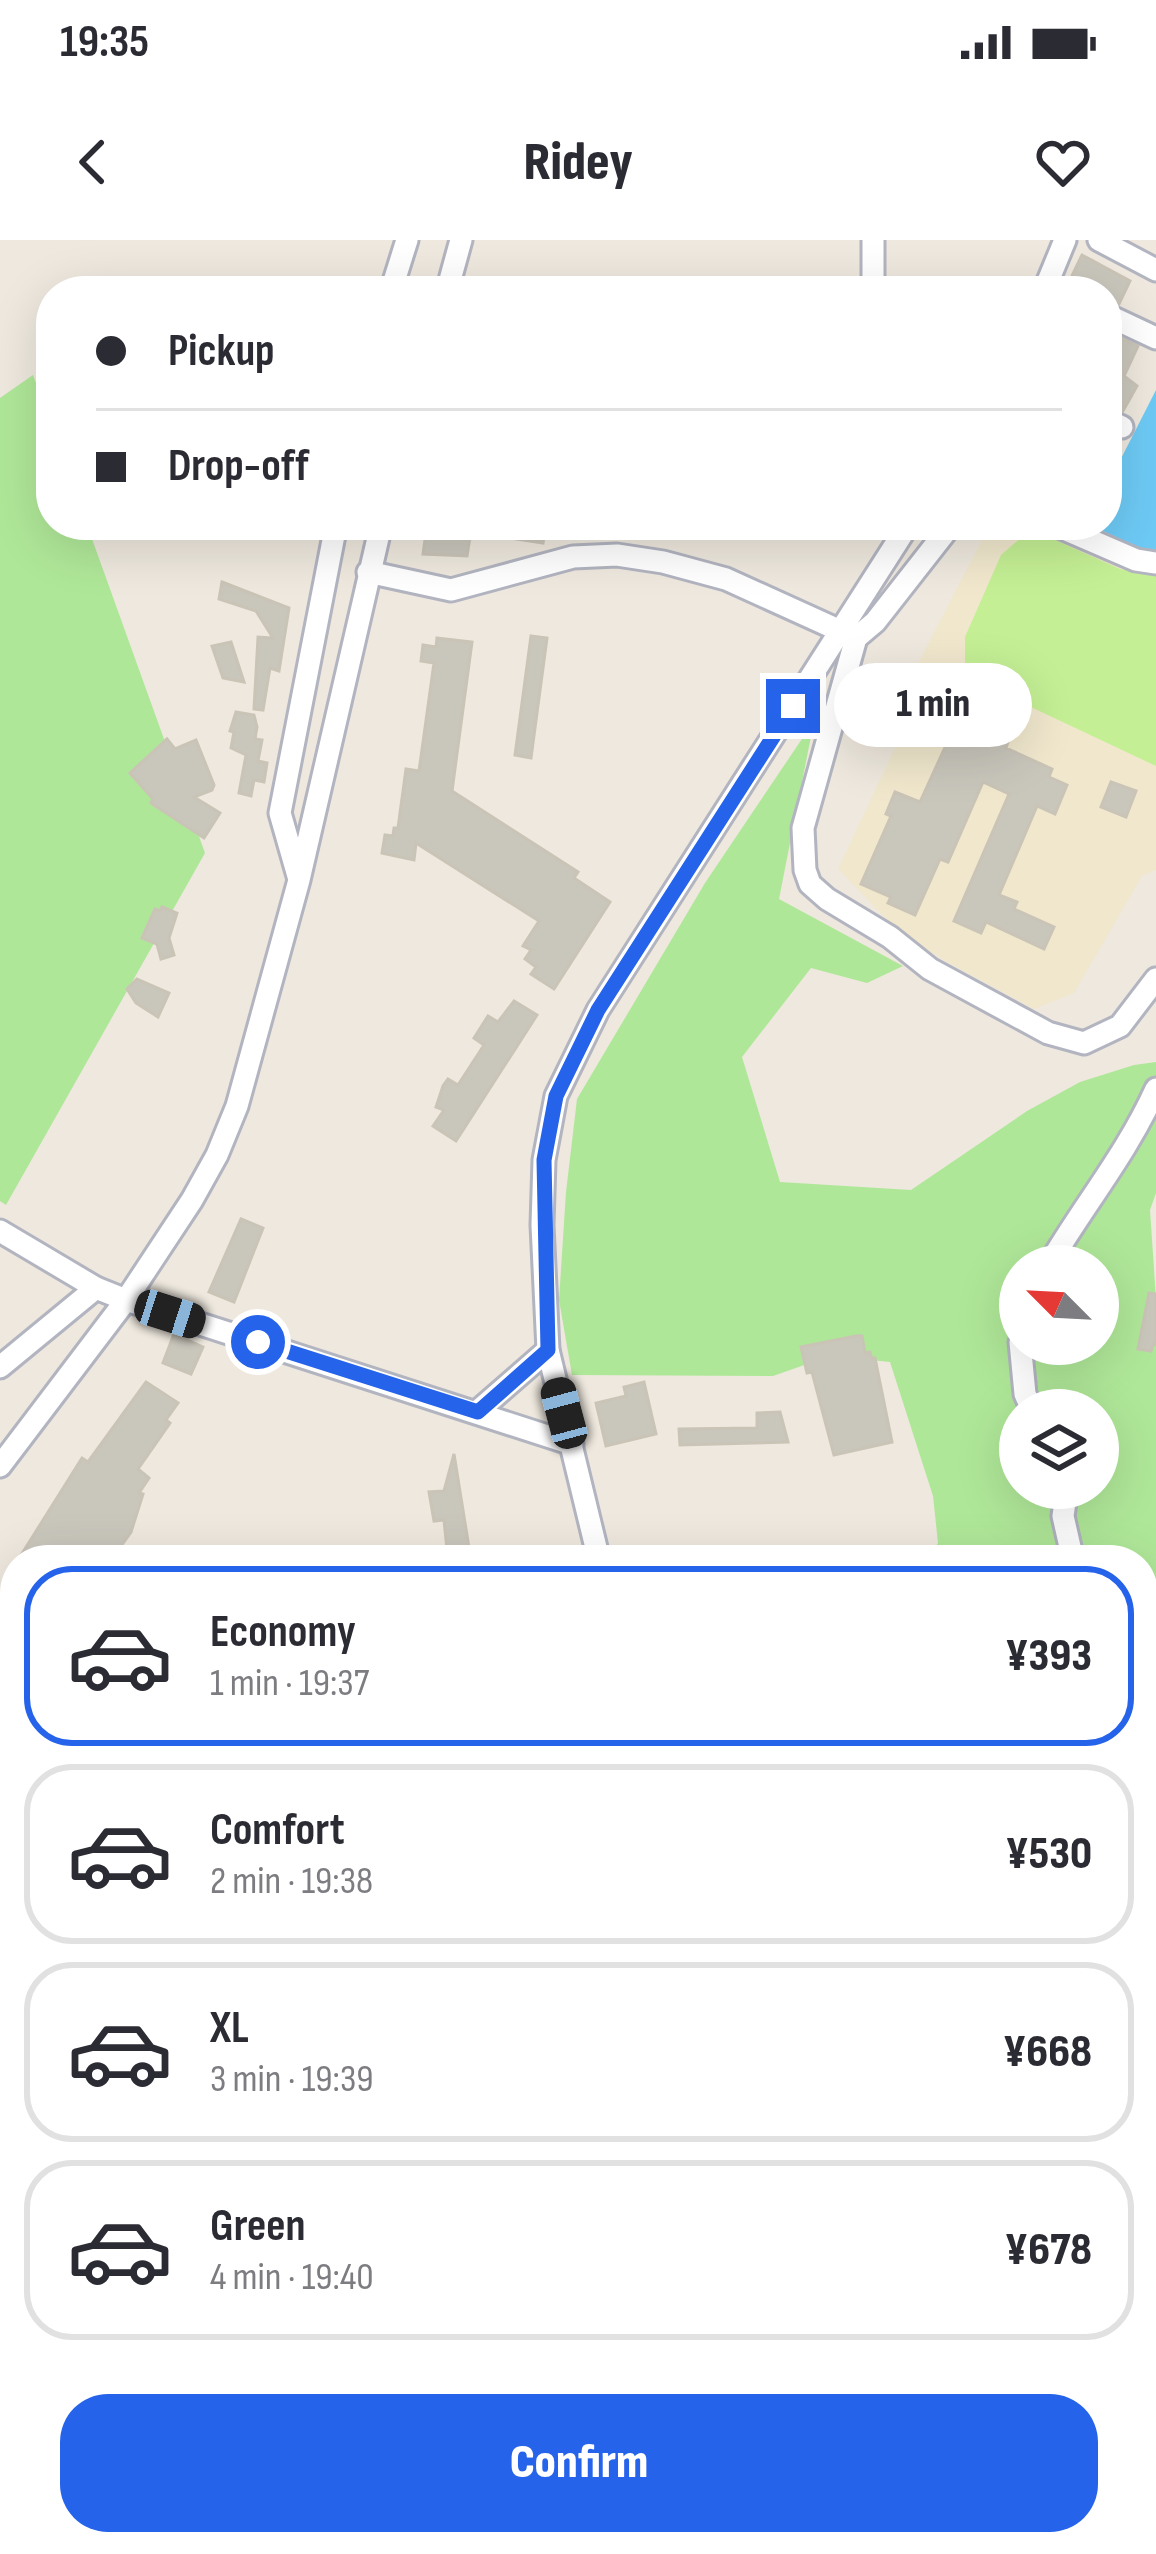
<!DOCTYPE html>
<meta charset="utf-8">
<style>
body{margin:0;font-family:"Sofia Sans Condensed",sans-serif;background:#f7f7f7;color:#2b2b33;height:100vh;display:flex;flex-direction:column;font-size:45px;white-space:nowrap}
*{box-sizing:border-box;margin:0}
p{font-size:39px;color:#7c7c81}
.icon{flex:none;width:66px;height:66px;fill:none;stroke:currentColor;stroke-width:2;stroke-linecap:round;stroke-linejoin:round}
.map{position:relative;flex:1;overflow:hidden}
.panel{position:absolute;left:0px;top:1305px;width:1158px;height:1011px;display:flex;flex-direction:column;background:#fff;border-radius:48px 48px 0 0;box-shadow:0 12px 48px #0002}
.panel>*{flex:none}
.top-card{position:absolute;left:36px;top:36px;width:1086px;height:264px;border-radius:48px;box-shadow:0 12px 48px #0002;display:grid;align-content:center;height:264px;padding:0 60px;background:#fff}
.needle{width:78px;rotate:294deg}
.buttons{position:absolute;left:999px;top:1005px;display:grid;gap:24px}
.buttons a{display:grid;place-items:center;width:120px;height:120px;border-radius:50%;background:#fff;box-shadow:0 12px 48px #0002;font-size:60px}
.end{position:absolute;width:54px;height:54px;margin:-27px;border:15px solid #2563eb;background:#fff;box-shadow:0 0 0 6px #fff}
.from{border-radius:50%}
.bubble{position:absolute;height:84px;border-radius:42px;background:#fff;box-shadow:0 12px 48px #0002;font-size:39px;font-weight:800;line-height:84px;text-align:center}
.car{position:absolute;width:36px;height:72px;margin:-36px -18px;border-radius:15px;box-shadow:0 0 9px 3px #0007;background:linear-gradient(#222 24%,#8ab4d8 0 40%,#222 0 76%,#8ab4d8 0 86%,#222 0)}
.top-card b{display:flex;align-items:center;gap:42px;height:114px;font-size:45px}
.top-card b+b{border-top:3px solid #e1e1e2}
.top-card i{width:30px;height:30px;background:#2b2b33}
ul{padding:21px 0 0;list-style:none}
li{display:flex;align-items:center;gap:36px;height:180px;margin:0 24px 18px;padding:0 36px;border:6px solid #e1e1e2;border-radius:48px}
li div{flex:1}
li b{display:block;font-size:45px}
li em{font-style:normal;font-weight:800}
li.on{border-color:#2563eb}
li>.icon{width:108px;height:108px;stroke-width:1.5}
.primary-button{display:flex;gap:24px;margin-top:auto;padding:24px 60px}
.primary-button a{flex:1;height:138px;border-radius:48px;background:#2563eb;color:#fff;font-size:48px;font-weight:800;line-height:138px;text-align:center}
.status{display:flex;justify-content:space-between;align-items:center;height:84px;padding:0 60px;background:#fff;direction:ltr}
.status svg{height:33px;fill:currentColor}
header{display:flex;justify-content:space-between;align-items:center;height:156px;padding:0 60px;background:#fff;font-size:54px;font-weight:800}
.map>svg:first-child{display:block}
.education{fill:#f0e7cd}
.green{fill:#afe798;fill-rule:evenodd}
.pitch{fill:#c4ef94}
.water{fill:#6dcaf5}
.building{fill:#c9c6bc;stroke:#cac4b7;stroke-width:3}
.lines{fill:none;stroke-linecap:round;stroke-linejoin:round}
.minor-casing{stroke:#b2b4c0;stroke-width:27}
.minor{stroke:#fff;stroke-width:21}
.route{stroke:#2563eb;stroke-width:15}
</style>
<div class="status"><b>19:35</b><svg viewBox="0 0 49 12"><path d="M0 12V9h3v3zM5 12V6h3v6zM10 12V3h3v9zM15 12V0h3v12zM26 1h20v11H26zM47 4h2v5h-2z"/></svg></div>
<header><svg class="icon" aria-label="back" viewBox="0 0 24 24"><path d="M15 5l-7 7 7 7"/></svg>Ridey<svg class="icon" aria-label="heart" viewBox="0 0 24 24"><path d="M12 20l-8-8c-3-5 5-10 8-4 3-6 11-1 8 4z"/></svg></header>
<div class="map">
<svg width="1156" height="2314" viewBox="0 0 1156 2314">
<rect width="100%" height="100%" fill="#eee8de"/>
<path class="education" d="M1000,285H1039L1122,324L1156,328V630L1142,636L1074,753L1034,769L945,721L896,689L838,629L917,461L914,431L984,296Z"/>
<g class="green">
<path d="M33,135L51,184V285H87L205,613L6,965L0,961V158Z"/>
<path d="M814,481L779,659L903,726L867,743L811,728L742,817L780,942L911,950L1027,871L1080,842L1134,825L1156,822V953L1150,970L1156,1059V1516L1143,1518V1320H928L938,1303L933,1256L890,1122L830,1116L773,1136L572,1135L559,1060L566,952L577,859L705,643ZM1020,1026H1098V1104H1020ZM1020,1170H1098V1248H1020Z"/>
<path d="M1143,2003L1156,2010V2101L1143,2103Z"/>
</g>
<path class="pitch" d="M1031,289L1120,329L1156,336V526L965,436V397L1001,315Z"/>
<g class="water">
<path d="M1156,150V311L1144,310L1090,285H1107V246Z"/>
<path d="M469,2301H598L617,2314H466Z"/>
</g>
<g class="building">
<path d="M1082,15L1130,41L1119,64L1107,60V51H1090L1069,42Z"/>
<path d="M1121,98L1138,106L1124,136L1137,146L1123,171L1107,161V125Z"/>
<path d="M427,285H472L467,316L423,314Z"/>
<path d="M513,285H546L543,303L510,298Z"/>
<path d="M222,342L289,368L279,431L270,428L263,470L254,469L258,397L273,398L256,371L219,359Z"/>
<path d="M531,396L547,398L531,518L515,515Z"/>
<path d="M437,398L472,402L452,551L578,632L574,638L610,662L554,749L531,734L536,727L525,719L531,710L523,706L539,681L416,603L414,620L382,613L385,595L393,596L394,588H398L406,529L419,531L434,423L421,421L423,405L436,407Z"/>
<path d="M231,402L244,442L223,438L212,406Z"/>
<path d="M236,472L254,475L257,487L255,499L262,500L258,521L267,523L264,542L254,540L251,556L239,553L246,515L231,508L234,492L230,491Z"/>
<path d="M958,479L1009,499L1006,508L1052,529L1049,537L1067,545L1055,574L1037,566L999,655L1017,662L1014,669L1054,687L1044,709L986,682L981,693L954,681L1009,554L983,542L948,622L940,619L915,675L888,663L891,657L861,644L891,576L886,574L895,552L920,562Z"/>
<path d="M167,499L175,509L196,500L214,545L212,550L194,557L220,573L204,598L151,563L153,559L130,533Z"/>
<path d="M1111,542L1136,551L1126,577L1101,567Z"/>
<path d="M162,667L177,673L169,698L174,715L161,719L157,704L142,698L155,669L160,671Z"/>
<path d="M137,739L169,753L158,777L136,763L127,749Z"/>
<path d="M514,761L537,775L456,901L433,886L444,870L436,867L443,846L448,839L458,845L484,805L474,798L488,776L498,782Z"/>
<path d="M241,979L263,988L234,1062L209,1052Z"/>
<path d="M1149,1053L1156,1054V1105L1153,1104L1151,1111L1138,1109Z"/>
<path d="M174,1094L203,1107L191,1134L163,1123Z"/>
<path d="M856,1096H862L865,1113L870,1112L872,1119L875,1118L892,1202L834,1215L812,1132L807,1133L801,1107Z"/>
<path d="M146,1142L178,1163L166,1180L170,1183L138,1229L149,1238L139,1253L143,1254L131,1292L111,1320H18L82,1218L88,1222Z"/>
<path d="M644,1142L656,1194L606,1206L596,1163L626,1156L624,1147Z"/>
<path d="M780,1172L788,1202L680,1205L679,1189L757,1188V1173Z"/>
<path d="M454,1214L471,1320H448L444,1280L434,1281L429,1252L444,1251Z"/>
<path d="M0,2072L15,2079V2185L0,2177Z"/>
</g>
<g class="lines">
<defs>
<g id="minor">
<path d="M873,0V43L880,51"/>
<path d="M1099,0L1156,30"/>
<path d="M391,51L407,0"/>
<path d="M447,51L461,0"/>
<path d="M1044,51L1065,0"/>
<path d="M1107,75L1156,98"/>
<path d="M1107,180L1122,187"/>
<path d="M1055,285L1136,320L1156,323"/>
<path d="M368,332L451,350L573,317L617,315L663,322L726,339L856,398L803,588L805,630L810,644L827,659L890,697L930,729L1048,793L1084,803L1120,786L1156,739"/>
<path d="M856,398L875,382L951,285"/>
<path d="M298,636L280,573L336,285"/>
<path d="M0,991L96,1048L126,1060L572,1204"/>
<path d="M1048,1026C1084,965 1127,913 1156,849"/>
<path d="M1020,1102L1025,1154L1032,1170"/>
<path d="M0,1127L96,1048"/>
<path d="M478,1171L548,1110"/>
<path d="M0,1226L126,1060L192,960L217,915L237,866L299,640L381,285"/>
<path d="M1067,1248L1063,1276L1073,1320"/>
<path d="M599,1320L548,1110L542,985L544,920L556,856L598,770L908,285"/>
<path d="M1143,1574L1156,1577"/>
<path d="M0,1710L15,1723"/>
<path d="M1143,1758L1156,1708"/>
<path d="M1143,1972L1156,1980"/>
<path d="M1143,2158L1156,2155"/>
<path d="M709,2301L720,2311"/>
<path d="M74,2314L83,2301"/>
</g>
</defs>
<use href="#minor" class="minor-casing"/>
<use href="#minor" class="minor"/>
</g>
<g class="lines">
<path class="route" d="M258,1102L478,1172L548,1110L544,920L556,856L598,770L793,466"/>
</g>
</svg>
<div class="buttons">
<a><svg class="needle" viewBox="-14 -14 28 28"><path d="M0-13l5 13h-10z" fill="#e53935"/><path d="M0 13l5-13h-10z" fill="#7c7c81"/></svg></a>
<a><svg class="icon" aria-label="layers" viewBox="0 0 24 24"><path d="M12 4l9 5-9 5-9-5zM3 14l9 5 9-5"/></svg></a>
</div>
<i class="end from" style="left:258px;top:1102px"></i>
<i class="end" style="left:793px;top:466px"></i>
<div class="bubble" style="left:834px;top:423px;width:198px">1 min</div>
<i class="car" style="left:170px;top:1074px;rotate:108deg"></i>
<i class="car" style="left:564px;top:1173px;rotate:345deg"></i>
<div class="top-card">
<b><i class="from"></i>Pickup</b>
<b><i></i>Drop-off</b>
</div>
<section class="panel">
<ul>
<li class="on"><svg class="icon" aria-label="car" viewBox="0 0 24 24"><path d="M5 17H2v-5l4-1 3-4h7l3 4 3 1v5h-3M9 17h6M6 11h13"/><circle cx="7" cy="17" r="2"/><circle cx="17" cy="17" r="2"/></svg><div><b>Economy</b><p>1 min · 19:37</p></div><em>¥393</em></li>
<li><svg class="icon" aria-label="car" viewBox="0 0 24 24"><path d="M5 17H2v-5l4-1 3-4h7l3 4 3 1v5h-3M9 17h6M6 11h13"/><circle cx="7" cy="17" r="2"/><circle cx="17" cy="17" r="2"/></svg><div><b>Comfort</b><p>2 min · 19:38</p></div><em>¥530</em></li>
<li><svg class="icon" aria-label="car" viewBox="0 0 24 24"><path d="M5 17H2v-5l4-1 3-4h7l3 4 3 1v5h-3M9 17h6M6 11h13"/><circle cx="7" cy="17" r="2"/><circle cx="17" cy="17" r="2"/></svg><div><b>XL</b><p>3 min · 19:39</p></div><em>¥668</em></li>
<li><svg class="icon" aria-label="car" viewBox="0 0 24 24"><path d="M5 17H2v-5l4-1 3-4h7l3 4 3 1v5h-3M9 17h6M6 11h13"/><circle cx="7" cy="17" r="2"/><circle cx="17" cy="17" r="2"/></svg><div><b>Green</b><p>4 min · 19:40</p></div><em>¥678</em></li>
</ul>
<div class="primary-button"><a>Confirm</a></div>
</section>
</div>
